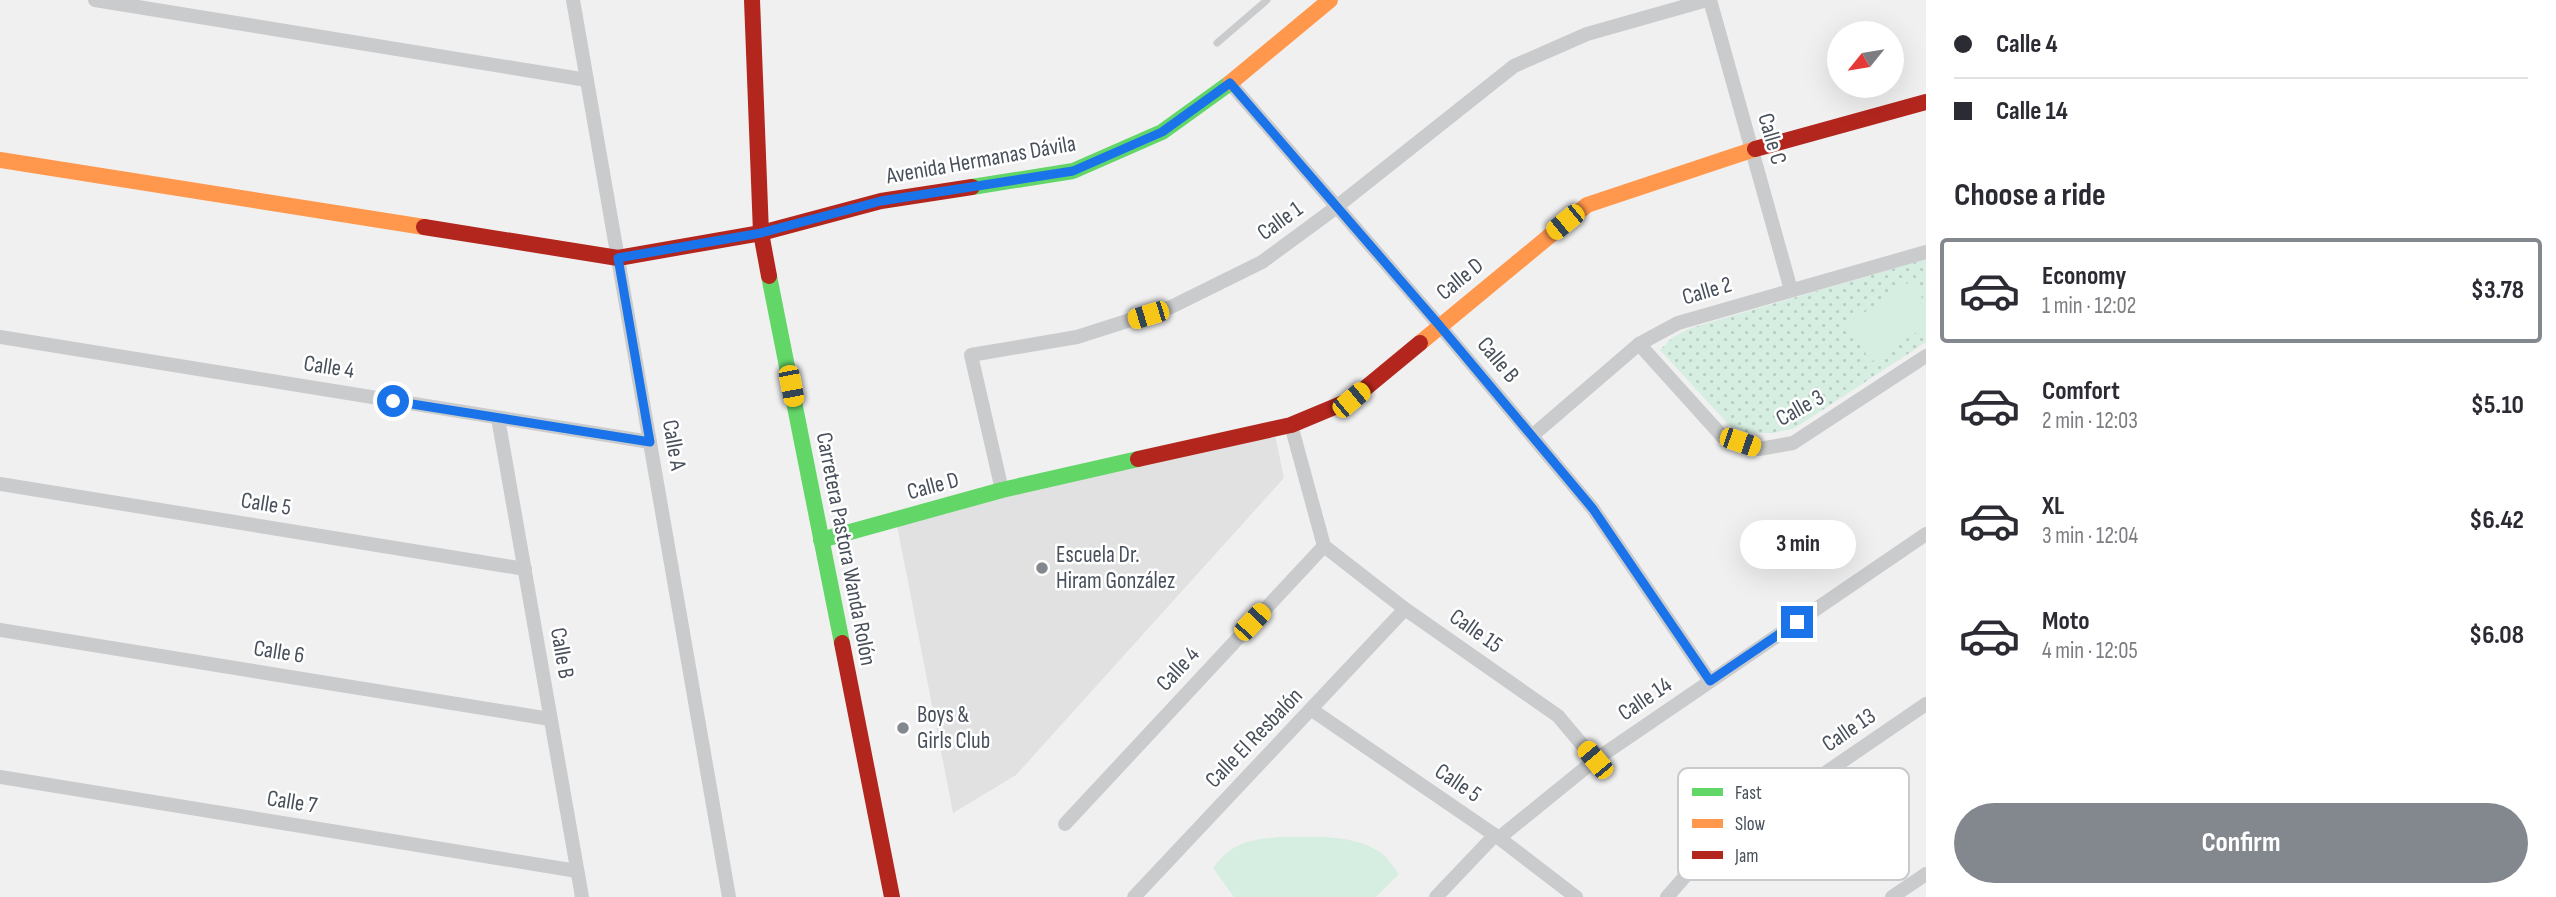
<!DOCTYPE html>
<meta charset="utf-8">
<style>
body{margin:0;font-family:"Sofia Sans Condensed",sans-serif;background:#f7f7f7;color:#2b2b33;height:100vh;display:flex;flex-direction:column;font-size:26px;white-space:nowrap}
*{box-sizing:border-box;margin:0}
p{font-size:23px;color:#7c7c81}
.icon{flex:none;width:38px;height:38px;fill:none;stroke:currentColor;stroke-width:2;stroke-linecap:round;stroke-linejoin:round}
.map{position:relative;flex:1;overflow:hidden}
.sheet{display:flex;flex-direction:column;background:#fff;width:630px}
.sheet>*{flex:none}
.top-card{display:grid;align-content:center;height:154px;padding:0 28px;background:#fff}
.needle{width:46px;rotate:240deg}
.tools{position:absolute;left:1827px;top:21px;display:grid;gap:14px}
.tools a{display:grid;place-items:center;width:77px;height:77px;border-radius:50%;background:#fff;box-shadow:0 7px 28px #0002;font-size:35px}
.end{position:absolute;width:32px;height:32px;margin:-16px;border:9px solid #1a73e8;background:#fff;box-shadow:0 0 0 4px #fff}
.from{border-radius:50%}
.bubble{position:absolute;height:49px;border-radius:24px;background:#fff;box-shadow:0 7px 28px #0002;font-size:23px;font-weight:700;line-height:49px;text-align:center}
.car{position:absolute;width:21px;height:42px;margin:-21px -10px;border-radius:9px;box-shadow:0 0 5px 2px #0007;background:linear-gradient(#f5c518 24%,#345 0 40%,#f5c518 0 76%,#345 0 86%,#f5c518 0)}
.top-card b{display:flex;align-items:center;gap:24px;height:66px;font-size:26px}
.top-card b+b{border-top:2px solid #e1e1e2}
.top-card i{width:18px;height:18px;background:#2b2b33}
ul{padding:0;list-style:none}
li{display:flex;align-items:center;gap:21px;height:105px;margin:0 14px 10px;padding:0 14px;border:4px solid transparent;border-radius:7px}
li div{flex:1}
li b{display:block;font-size:26px}
li em{font-style:normal;font-weight:700}
li.active{border-color:#83888f}
li>.icon{width:63px;height:63px;stroke-width:1.5}
h2{padding:0 28px;font-size:32px;line-height:84px}
.primary-button{display:flex;gap:14px;margin-top:auto;padding:14px 28px}
.primary-button a{flex:1;height:80px;border-radius:42px;background:#83888f;color:#fff;font-size:28px;font-weight:700;line-height:80px;text-align:center}
main{display:flex;flex:1;min-height:0}
.map>svg:first-child{display:block}
.education{fill:#e2e1e1}
.grass{fill:url(#grass-dots)}
.pitch{fill:#d6ede1}
.lines{fill:none;stroke-linecap:round;stroke-linejoin:round}
.lane{stroke:#cacbcd;stroke-width:7}
.street{stroke:#cacbcd;stroke-width:14}
.fast{stroke:#63d668;stroke-width:16}
.slow{stroke:#ff974d;stroke-width:16}
.jam{stroke:#b3261e;stroke-width:16}
.route{stroke:#1a73e8;stroke-width:9}
.poi-dot{fill:#83888f;stroke:#fff;stroke-width:2.5}
.labels{text-anchor:middle;dominant-baseline:central;stroke-width:5;stroke-linejoin:round;paint-order:stroke}
.street-label{font-size:23px;fill:#48505b;stroke:#fff}
.poi-label{font-size:23px;fill:#48505b;stroke:#fff;text-anchor:start}
.key{fill:#fff;stroke:#c8cace;stroke-width:2}
.key-label{font-size:19px;fill:#48505b}
</style>
<main>
<div class="map">
<svg width="1926" height="897" viewBox="0 0 1926 897">
<defs>
<pattern id="grass-dots" width="8" height="8" patternUnits="userSpaceOnUse" patternTransform="scale(1.75)"><rect width="8" height="8" fill="#d6ede1"/><path d="M2 2h.1M6 6h.1" fill="none" stroke="#b9cdc3" stroke-width="1.8" stroke-linecap="round"/></pattern>
</defs>
<rect width="100%" height="100%" fill="#f0f0f0"/>
<path class="education" d="M1273,425L1284,478L1016,775L953,813L895,515Z"/>
<path class="grass" d="M1926,259V342L1795,428L1773,433H1748L1730,426L1660,350L1673,337L1691,328Z"/>
<g class="pitch">
<path d="M1911,281L1926,304V326L1871,362L1847,324Z"/>
<path d="M1279,837C1312,837 1353,833 1381,853C1388,858 1394,868 1399,874L1376,897H1234L1213,868C1233,842 1248,840 1279,837Z"/>
</g>
<g class="lines">
<path class="lane" d="M1217,43L1267,0"/>
<g class="street">
<path d="M95,0L587,80"/>
<path d="M573,0L729,897"/>
<path d="M1710,0L1791,290"/>
<path d="M1230,83L1439,325L1593,509L1710,681"/>
<path d="M0,337L650,442"/>
<path d="M1639,344L1722,436L1759,449L1793,443L1926,356"/>
<path d="M498,418L582,897"/>
<path d="M1291,425L1324,546"/>
<path d="M1533,435L1639,344L1678,323L1926,252"/>
<path d="M0,484L525,569"/>
<path d="M1002,490L971,355L1077,337L1171,307L1262,262L1330,212L1514,66L1587,34L1707,0"/>
<path d="M1324,546L1405,609L1558,716L1595,760"/>
<path d="M0,630L550,719"/>
<path d="M1312,710L1499,838L1576,897"/>
<path d="M0,777L577,871"/>
<path d="M1065,824L1324,546"/>
<path d="M1499,838L1595,760L1926,534"/>
<path d="M1134,897L1405,609"/>
<path d="M1436,897L1495,835"/>
<path d="M1667,897L1701,858L1926,704"/>
<path d="M1892,897L1926,874"/>
</g>
<g class="fast">
<path d="M972,187L1073,171L1162,132L1230,83"/>
<path d="M769,276L842,643"/>
<path d="M821,540L1002,490L1138,459"/>
</g>
<g class="slow">
<path d="M1230,83L1330,0"/>
<path d="M0,160L424,227"/>
<path d="M1420,343L1587,205L1755,149"/>
</g>
<g class="jam">
<path d="M752,0L761,233L769,276"/>
<path d="M1755,149L1926,102"/>
<path d="M424,227L618,258L761,233L881,201L972,187"/>
<path d="M1138,459L1291,425L1351,400L1420,343"/>
<path d="M842,643L892,897"/>
</g>
</g>
<g class="lines">
<path class="route" d="M393,401L650,442L618,258L761,233L881,201L1073,171L1162,132L1230,83L1439,325L1593,509L1710,681L1797,622"/>
</g>
<g class="poi-dot">
<circle cx="1042" cy="568" r="7"/>
<circle cx="903" cy="728" r="7"/>
</g>
<g class="labels">
<g class="street-label">
<text transform="translate(1772 139) rotate(74)">Calle C</text>
<text transform="translate(981 160) rotate(-10)">Avenida Hermanas Dávila</text>
<text transform="translate(1280 221) rotate(-36)">Calle 1</text>
<text transform="translate(1460 279) rotate(-39)">Calle D</text>
<text transform="translate(1707 291) rotate(-16)">Calle 2</text>
<text transform="translate(1498 360) rotate(50)">Calle B</text>
<text transform="translate(329 367) rotate(9)">Calle 4</text>
<text transform="translate(1800 408) rotate(-29)">Calle 3</text>
<text transform="translate(674 445) rotate(80)">Calle A</text>
<text transform="translate(933 486) rotate(-15)">Calle D</text>
<text transform="translate(266 504) rotate(9)">Calle 5</text>
<text transform="translate(846 549) rotate(79)">Carretera Pastora Wanda Rolón</text>
<text transform="translate(1476 631) rotate(35)">Calle 15</text>
<text transform="translate(279 652) rotate(9)">Calle 6</text>
<text transform="translate(562 653) rotate(80)">Calle B</text>
<text transform="translate(1178 669) rotate(-47)">Calle 4</text>
<text transform="translate(1645 699) rotate(-34)">Calle 14</text>
<text transform="translate(1849 730) rotate(-34)">Calle 13</text>
<text transform="translate(1254 738) rotate(-46)">Calle El Resbalón</text>
<text transform="translate(1458 783) rotate(34)">Calle 5</text>
<text transform="translate(292 802) rotate(9)">Calle 7</text>
</g>
<g class="poi-label">
<text x="1056" y="555">Escuela Dr.<tspan x="1056" dy="26">Hiram González</tspan></text>
<text x="917" y="715">Boys &amp;<tspan x="917" dy="26">Girls Club</tspan></text>
</g>
</g>
<rect x="1678" y="768" width="231" height="112" rx="10" class="key"/>
<rect x="1692" y="788" width="31" height="8" fill="#63d668"/>
<rect x="1692" y="819" width="31" height="9" fill="#ff974d"/>
<rect x="1692" y="851" width="31" height="8" fill="#b3261e"/>
<g class="key-label">
<text x="1735" y="799">Fast</text>
<text x="1735" y="830">Slow</text>
<text x="1735" y="862">Jam</text>
</g>
</svg>
<div class="tools">
<a><svg class="needle" viewBox="-14 -14 28 28"><path d="M0-13l5 13h-10z" fill="#e53935"/><path d="M0 13l5-13h-10z" fill="#7c7c81"/></svg></a>
</div>
<i class="end from" style="left:393px;top:401px"></i>
<i class="end" style="left:1797px;top:622px"></i>
<div class="bubble" style="left:1740px;top:520px;width:116px">3 min</div>
<i class="car" style="left:1565px;top:222px;rotate:231deg"></i>
<i class="car" style="left:1148px;top:315px;rotate:253deg"></i>
<i class="car" style="left:791px;top:386px;rotate:169deg"></i>
<i class="car" style="left:1351px;top:400px;rotate:50deg"></i>
<i class="car" style="left:1740px;top:442px;rotate:109deg"></i>
<i class="car" style="left:1252px;top:622px;rotate:43deg"></i>
<i class="car" style="left:1595px;top:760px;rotate:320deg"></i>
</div>
<section class="sheet">
<div class="top-card">
<b><i class="from"></i>Calle 4</b>
<b><i></i>Calle 14</b>
</div>
<h2>Choose a ride</h2>
<ul>
<li class="active"><svg class="icon" aria-label="car" viewBox="0 0 24 24"><path d="M5 17H2v-5l4-1 3-4h7l3 4 3 1v5h-3M9 17h6M6 11h13"/><circle cx="7" cy="17" r="2"/><circle cx="17" cy="17" r="2"/></svg><div><b>Economy</b><p>1 min · 12:02</p></div><em>$3.78</em></li>
<li><svg class="icon" aria-label="car" viewBox="0 0 24 24"><path d="M5 17H2v-5l4-1 3-4h7l3 4 3 1v5h-3M9 17h6M6 11h13"/><circle cx="7" cy="17" r="2"/><circle cx="17" cy="17" r="2"/></svg><div><b>Comfort</b><p>2 min · 12:03</p></div><em>$5.10</em></li>
<li><svg class="icon" aria-label="car" viewBox="0 0 24 24"><path d="M5 17H2v-5l4-1 3-4h7l3 4 3 1v5h-3M9 17h6M6 11h13"/><circle cx="7" cy="17" r="2"/><circle cx="17" cy="17" r="2"/></svg><div><b>XL</b><p>3 min · 12:04</p></div><em>$6.42</em></li>
<li><svg class="icon" aria-label="car" viewBox="0 0 24 24"><path d="M5 17H2v-5l4-1 3-4h7l3 4 3 1v5h-3M9 17h6M6 11h13"/><circle cx="7" cy="17" r="2"/><circle cx="17" cy="17" r="2"/></svg><div><b>Moto</b><p>4 min · 12:05</p></div><em>$6.08</em></li>
</ul>
<div class="primary-button"><a>Confirm</a></div>
</section>
</main>
